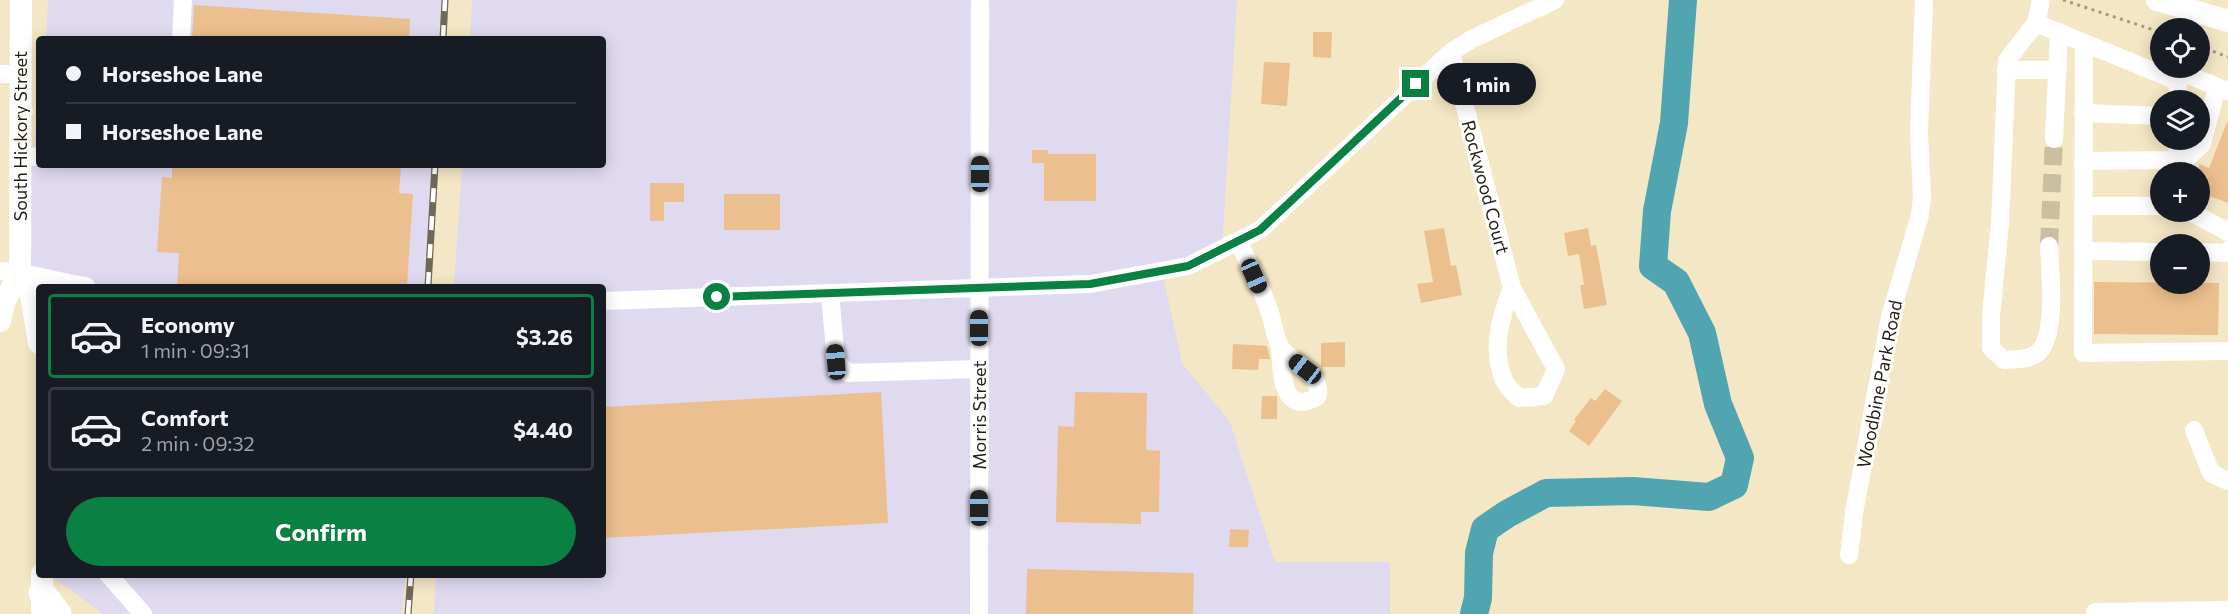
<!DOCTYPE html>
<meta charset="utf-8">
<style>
body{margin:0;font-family:Commissioner,sans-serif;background:#20242c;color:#f1f3f6;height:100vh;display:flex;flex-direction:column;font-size:22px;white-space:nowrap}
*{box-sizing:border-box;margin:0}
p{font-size:20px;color:#9ea1a6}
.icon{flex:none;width:33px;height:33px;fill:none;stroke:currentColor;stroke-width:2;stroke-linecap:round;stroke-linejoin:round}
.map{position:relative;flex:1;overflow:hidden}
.details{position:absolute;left:36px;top:284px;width:570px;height:294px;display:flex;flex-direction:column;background:#171b24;border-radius:6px;box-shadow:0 3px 15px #0003}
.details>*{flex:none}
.guide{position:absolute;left:36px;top:36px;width:570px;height:132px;border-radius:6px;box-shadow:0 3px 15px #0003;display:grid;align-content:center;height:132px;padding:0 30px;background:#171b24}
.tools{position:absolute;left:2150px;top:18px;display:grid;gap:12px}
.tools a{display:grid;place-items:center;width:60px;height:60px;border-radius:50%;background:#171b24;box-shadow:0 3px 15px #0003;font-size:30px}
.end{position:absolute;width:27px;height:27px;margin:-14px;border:8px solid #0b8043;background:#fff;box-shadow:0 0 0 3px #fff}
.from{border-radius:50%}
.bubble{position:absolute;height:42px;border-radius:21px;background:#171b24;box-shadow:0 3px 15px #0003;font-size:20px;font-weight:700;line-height:42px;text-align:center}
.car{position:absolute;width:18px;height:36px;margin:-18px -9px;border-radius:8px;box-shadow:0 0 4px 2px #0007;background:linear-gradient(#222 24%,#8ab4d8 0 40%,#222 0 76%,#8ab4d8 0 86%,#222 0)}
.guide b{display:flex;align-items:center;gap:21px;height:57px;font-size:22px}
.guide b+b{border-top:2px solid #363941}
.guide i{width:15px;height:15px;background:#f1f3f6}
ul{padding:10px 0 0;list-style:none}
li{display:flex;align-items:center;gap:18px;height:84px;margin:0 12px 9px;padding:0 18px;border:3px solid #363941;border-radius:6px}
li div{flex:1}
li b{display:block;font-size:22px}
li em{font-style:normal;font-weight:700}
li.active{border-color:#0b8043}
li>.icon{width:54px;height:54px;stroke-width:1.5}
.action{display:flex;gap:12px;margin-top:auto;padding:12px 30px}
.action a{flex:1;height:69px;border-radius:36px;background:#0b8043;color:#fff;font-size:24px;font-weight:700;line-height:69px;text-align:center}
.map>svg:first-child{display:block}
.industrial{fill:#e0daf0}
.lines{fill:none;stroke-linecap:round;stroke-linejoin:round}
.river{stroke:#51a5b1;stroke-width:28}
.building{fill:#ecbf8e}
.minor-tunnel{stroke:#cabfa1;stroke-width:18;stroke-dasharray:18 9;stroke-linecap:butt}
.path{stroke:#a59b81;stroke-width:3;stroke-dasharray:3 4.5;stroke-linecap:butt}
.minor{stroke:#fff;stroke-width:18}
.major{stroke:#fff;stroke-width:22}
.highway{stroke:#fff;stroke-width:27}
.rail-casing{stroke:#706854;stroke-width:7}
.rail{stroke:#fff;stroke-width:4.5;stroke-dasharray:14;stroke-linecap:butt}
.route{stroke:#0b8043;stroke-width:8}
.labels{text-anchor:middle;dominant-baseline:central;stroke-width:6;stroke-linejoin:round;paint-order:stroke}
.street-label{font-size:18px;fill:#221d11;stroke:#fff}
</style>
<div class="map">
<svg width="2228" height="614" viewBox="0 0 2228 614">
<rect width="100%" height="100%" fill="#f4e7c5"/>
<g class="industrial">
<path d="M48,0H445L443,39H46Z"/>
<path d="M472,0H1237L1222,249L1162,271L1182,363L1230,422L1275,562H1390V614H434L436,575L603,574V286H454L462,165H603V39H470Z"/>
<path d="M39,100V165H437L430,286H39L20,272Z"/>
<path d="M50,575H406L402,614H103Z"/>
</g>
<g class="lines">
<path class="river" d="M1474,614L1478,598L1479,553L1485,529L1507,514L1546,493L1633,491L1709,497L1734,485L1740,458L1718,404L1702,333L1676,282L1653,266L1657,211L1674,123L1683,0"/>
</g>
<g class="building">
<path d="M194,5L410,19L409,39H192Z"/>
<path d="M1313,32H1332L1331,58L1313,57Z"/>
<path d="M1264,62L1290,63L1287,106L1261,104Z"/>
<path d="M2227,122H2228V203L2202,193L2204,189L2199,187V164L2209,168Z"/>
<path d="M1032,150H1048V154H1096V201H1044V163H1032Z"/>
<path d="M172,165H401L399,193L413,194L407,286H177L179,253L157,252L162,177L172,178Z"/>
<path d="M650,183H684V202H664V221H650Z"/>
<rect x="724" y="194" width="56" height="36"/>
<path d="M1444,228L1451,266L1456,265L1462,295L1421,303L1417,284L1433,282L1424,231Z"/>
<path d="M1588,228L1591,246L1596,245L1607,305L1584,309L1580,285H1584L1579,254L1568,256L1564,233Z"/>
<path d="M2094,282L2219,283L2218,335L2094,334Z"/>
<path d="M1345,342V367H1321V343Z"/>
<path d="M1233,344L1267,346L1270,359H1259L1258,370L1232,369Z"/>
<path d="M1605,389L1622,401L1589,446L1569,431L1576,421L1574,420L1591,398L1595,401Z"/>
<path d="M881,392L888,523L603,538V407Z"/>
<path d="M1075,392L1147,393L1146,450L1160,451L1159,512H1141V524L1056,522L1058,426L1074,427Z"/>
<path d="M1262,396H1277V419H1261Z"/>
<path d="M1230,529L1249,530L1248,547H1229Z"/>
<path d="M1027,569L1194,573L1193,614H1026Z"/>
</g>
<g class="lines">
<path class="minor-tunnel" d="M2049,246L2054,139"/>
<g class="path">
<path d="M2063,0L2160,32"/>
<path d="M2199,46L2228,57"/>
</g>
<g class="minor">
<path d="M2041,0L2036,23L2007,60L2000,223L1991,316V348L2004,360C2015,359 2027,360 2036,354C2058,340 2050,270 2049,246"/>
<path d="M2036,23L2177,81"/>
<path d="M2189,28L2194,11"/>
<path d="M181,39L183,0"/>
<path d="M2084,43L2083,353L2228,351"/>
<path d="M1451,52L1512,288C1500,318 1491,349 1504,380C1507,387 1514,393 1519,398L1544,396L1556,369L1512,288"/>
<path d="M2006,70H2058"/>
<path d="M2179,71L2227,91"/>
<path d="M0,74H21"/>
<path d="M2177,100L2179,69"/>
<path d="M2083,113L2160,116"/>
<path d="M2054,139L2059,32"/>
<path d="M2177,140L2179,171"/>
<path d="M20,158L39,156"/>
<path d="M2083,161L2177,160"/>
<path d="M2178,167L2202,144L2217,87"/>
<path d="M2083,206H2160"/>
<path d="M2191,212L2228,232"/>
<path d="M1238,241C1249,264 1262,288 1270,313C1274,323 1274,339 1281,348C1292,365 1324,373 1317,397C1281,417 1282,371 1280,348"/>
<path d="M2083,251L2160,252"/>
<path d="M2199,252L2225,253L2228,250"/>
<path d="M0,271C29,272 57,282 86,286"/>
<path d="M830,293L836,362L848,373L979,369"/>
<path d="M603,301L1090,284L1188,266L1260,230L1451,52L1472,39L1555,0"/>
<path d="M2194,430L2211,473L2228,481"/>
<path d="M1849,555L1854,513L1890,317L1920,215L1922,198L1919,132L1924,0"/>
<path d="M108,574L143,614"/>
<path d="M2095,612L2228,610"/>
<path d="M979,614L980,0"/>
</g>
<g class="major">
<path d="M2157,0L2228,21"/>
<path d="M20,272L31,295L39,343"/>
<path d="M0,321L4,303L20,272L21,0"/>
<path d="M42,574V610"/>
</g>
<path class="highway" d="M42,593L58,614"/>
<defs>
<g id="rail">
<path d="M443,39L445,0"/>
<path d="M428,286L435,165"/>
<path d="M408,614L411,574"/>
</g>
</defs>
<use href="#rail" class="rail-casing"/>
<use href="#rail" class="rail"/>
</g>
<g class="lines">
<path class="route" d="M717,297L1090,284L1188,266L1260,230L1416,84"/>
</g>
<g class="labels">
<g class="street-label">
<text transform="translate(20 136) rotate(-90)">South Hickory Street</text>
<text transform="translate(1486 187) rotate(75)">Rockwood Court</text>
<text transform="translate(1879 384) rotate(-79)">Woodbine Park Road</text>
<text transform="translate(979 415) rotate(-90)">Morris Street</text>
</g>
</g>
</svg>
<div class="tools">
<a><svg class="icon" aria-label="locate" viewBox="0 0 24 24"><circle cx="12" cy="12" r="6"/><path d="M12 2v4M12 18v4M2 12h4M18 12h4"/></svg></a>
<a><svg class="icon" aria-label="layers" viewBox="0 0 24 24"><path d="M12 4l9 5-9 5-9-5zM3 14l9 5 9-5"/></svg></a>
<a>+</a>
<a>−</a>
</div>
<i class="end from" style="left:717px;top:297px"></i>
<i class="end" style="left:1416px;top:84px"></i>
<div class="bubble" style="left:1437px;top:63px;width:99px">1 min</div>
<i class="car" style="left:980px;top:174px;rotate:0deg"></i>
<i class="car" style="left:1254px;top:276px;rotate:156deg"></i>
<i class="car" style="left:979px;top:328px;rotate:0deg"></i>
<i class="car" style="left:836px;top:362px;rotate:355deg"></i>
<i class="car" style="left:1305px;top:369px;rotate:308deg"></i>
<i class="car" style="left:979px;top:508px;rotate:0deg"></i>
<div class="guide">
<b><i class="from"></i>Horseshoe Lane</b>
<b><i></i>Horseshoe Lane</b>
</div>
<section class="details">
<ul>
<li class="active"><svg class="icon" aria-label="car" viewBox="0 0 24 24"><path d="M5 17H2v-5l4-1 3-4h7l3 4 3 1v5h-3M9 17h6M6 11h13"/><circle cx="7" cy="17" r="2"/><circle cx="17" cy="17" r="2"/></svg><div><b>Economy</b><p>1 min · 09:31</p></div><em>$3.26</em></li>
<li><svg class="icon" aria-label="car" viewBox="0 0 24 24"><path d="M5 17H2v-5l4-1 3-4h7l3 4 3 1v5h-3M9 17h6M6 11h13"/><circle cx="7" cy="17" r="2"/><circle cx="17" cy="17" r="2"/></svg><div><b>Comfort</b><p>2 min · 09:32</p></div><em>$4.40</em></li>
</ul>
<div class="action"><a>Confirm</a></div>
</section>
</div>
